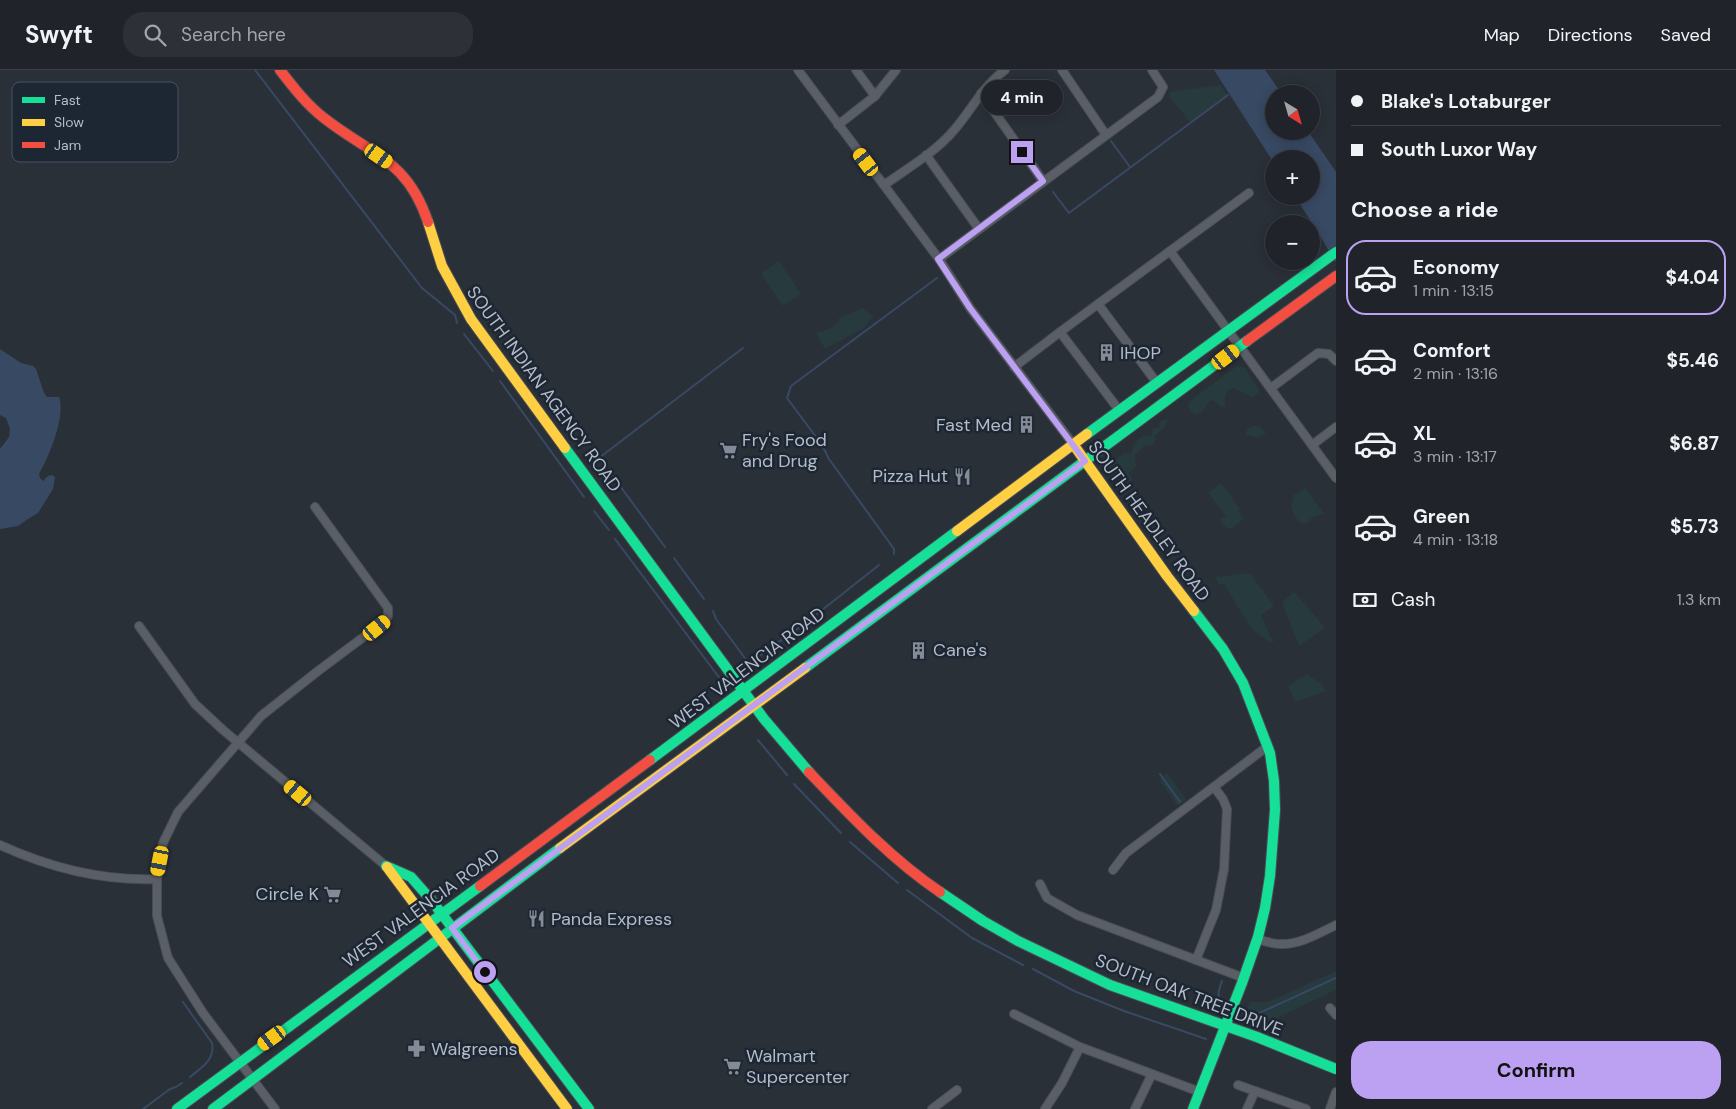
<!DOCTYPE html>
<meta charset="utf-8">
<style>
body{margin:0;font-family:"DM Sans",sans-serif;background:#2d3036;color:#f1f3f6;height:100vh;display:flex;flex-direction:column;font-size:19px;white-space:nowrap}
*{box-sizing:border-box;margin:0}
p{font-size:16px;color:#a2a4a8}
.icon{flex:none;width:28px;height:28px;fill:none;stroke:currentColor;stroke-width:2;stroke-linecap:round;stroke-linejoin:round}
.map{position:relative;flex:1;overflow:hidden}
.details{display:flex;flex-direction:column;background:#20242a;width:400px}
.details>*{flex:none}
.hud{display:grid;align-content:center;height:110px;padding:0 15px;background:#20242a}
.needle{width:32px;rotate:143deg}
.fabs{position:absolute;left:1265px;top:15px;display:grid;gap:10px}
.fabs a{display:grid;place-items:center;width:55px;height:55px;border-radius:50%;background:#20242a;box-shadow:0 2px 12px #0003,0 0 0 1px #3d4147;font-size:25px}
.end{position:absolute;width:22px;height:22px;margin:-11px;border:6px solid #bca0f2;background:#111;box-shadow:0 0 0 2px #111}
.from{border-radius:50%}
.bubble{position:absolute;height:35px;border-radius:18px;background:#20242a;box-shadow:0 2px 12px #0003,0 0 0 1px #3d4147;font-size:16px;font-weight:700;line-height:35px;text-align:center}
.car{position:absolute;width:15px;height:30px;margin:-15px -8px;border-radius:6px;box-shadow:0 0 4px 1px #0007;background:linear-gradient(#f5c518 24%,#345 0 40%,#f5c518 0 76%,#345 0 86%,#f5c518 0)}
.hud b{display:flex;align-items:center;gap:18px;height:48px;font-size:19px}
.hud b+b{border-top:1px solid #3d4147}
.hud i{width:12px;height:12px;background:#f1f3f6}
ul{padding:0;list-style:none}
li{display:flex;align-items:center;gap:15px;height:75px;margin:0 10px 8px;padding:0 5px;border:2px solid transparent;border-radius:20px}
li div{flex:1}
li b{display:block;font-size:19px}
li em{font-style:normal;font-weight:700}
li.current{border-color:#bca0f2}
li>.icon{width:45px;height:45px;stroke-width:1.5}
h2{padding:0 15px;font-size:22px;line-height:60px}
.pay{display:flex;align-items:center;gap:12px;height:55px;padding:0 15px;font-size:19px}
.pay p{margin-inline-start:auto}
.button{display:flex;gap:10px;margin-top:auto;padding:10px 15px}
.button a{flex:1;height:58px;border-radius:20px;background:#bca0f2;color:#111;font-size:20px;font-weight:700;line-height:58px;text-align:center}
header{display:flex;align-items:center;gap:30px;box-sizing:border-box;height:70px;padding:0 25px;background:#20242a;border-bottom:1px solid #3d4147}
header strong{font-size:24px}
nav{display:flex;gap:28px;margin-inline-start:auto;font-size:18px}
.search{width:350px;height:45px;background:#2d3036;display:flex;align-items:center;gap:12px;box-sizing:border-box;padding:0 18px;border-radius:20px;color:#a2a4a8;font-size:19px}
main{display:flex;flex:1;min-height:0}
.map>svg:first-child{display:block}
.green{fill:#273a3e}
.water{fill:#384963}
.lines{fill:none;stroke-linecap:round;stroke-linejoin:round}
.stream{stroke:#384963;stroke-width:2}
.street-casing{stroke:#484c53;stroke-width:10}
.fast-casing{stroke:#484c53;stroke-width:12}
.slow-casing{stroke:#484c53;stroke-width:12}
.jam-casing{stroke:#484c53;stroke-width:12}
.street{stroke:#5a5e66;stroke-width:8}
.fast{stroke:#16e098;stroke-width:10}
.slow{stroke:#ffcf43;stroke-width:10}
.jam{stroke:#f24e42;stroke-width:10}
.route{stroke:#bca0f2;stroke-width:6}
.labels{text-anchor:middle;dominant-baseline:central;stroke-width:5;stroke-linejoin:round;paint-order:stroke}
.poi-label{font-size:18px;fill:#b4bcc9;stroke:#1d2633;text-anchor:start}
.street-label{font-size:18px;fill:#b4bcc9;stroke:#1d2633}
.key{fill:#1d2633;stroke:#4a5360;stroke-width:1}
.key-label{font-size:14px;fill:#b4bcc9}
</style>
<header>
<strong>Swyft</strong>
<div class="search"><svg class="icon" aria-label="search" viewBox="0 0 24 24"><circle cx="10" cy="10" r="6"/><path d="M15 15l6 6"/></svg>Search here</div>
<nav><a>Map</a><a>Directions</a><a>Saved</a></nav>
</header>
<main>
<div class="map">
<svg width="1336" height="1039" viewBox="0 0 1336 1039">
<rect width="100%" height="100%" fill="#2a3038"/>
<g class="green">
<path d="M1220,15L1227,25L1190,52L1169,26L1170,22Z"/>
<path d="M779,191L801,224L783,236L761,204Z"/>
<path d="M862,238L873,246L864,258L825,279L816,263L829,259L839,252L838,249Z"/>
<path d="M1237,296L1245,298L1260,322L1252,327L1234,318L1228,320L1225,327V336L1221,337L1216,332L1211,330L1201,343L1194,345L1188,337L1190,331Z"/>
<path d="M1165,349L1168,350L1164,358L1155,365L1156,370L1152,375L1144,376L1135,385L1136,396L1128,404L1133,409L1129,414C1124,411 1120,409 1115,412L1105,397L1124,383L1131,384L1135,372L1144,365L1151,366L1153,358H1159L1160,352Z"/>
<path d="M1254,356L1260,357L1266,363L1259,368L1245,365L1248,358Z"/>
<path d="M1221,413L1240,439L1238,441L1244,449L1232,458L1227,459L1220,450L1226,446L1208,423Z"/>
<path d="M1305,418L1324,444L1313,447L1306,453L1303,454L1295,447L1291,437L1294,425Z"/>
<path d="M1250,503L1274,536L1261,545L1271,568L1274,571L1271,573L1254,561L1240,541L1225,515L1218,514L1216,507Z"/>
<path d="M1294,522L1323,555V559L1299,576L1282,532Z"/>
<path d="M1307,604L1320,613L1326,621L1295,632L1288,616Z"/>
<path d="M1167,703L1186,729L1178,736L1159,710Z"/>
<path d="M1336,901V920L1257,957L1245,947L1250,932H1268Z"/>
</g>
<g class="water">
<path d="M1214,0H1265L1282,24H1274V61H1308L1336,102V192L1295,126H1311V89H1274V93Z"/>
<path d="M0,279L21,293L33,296L36,299L44,323L47,327H59C66,346 49,387 39,404L40,408L43,411L48,406L52,405L55,407L53,419L38,443L28,449L18,456L0,459V379L9,367L10,359L6,348L0,345Z"/>
</g>
<g class="lines">
<g class="stream">
<path d="M255,0L422,218L455,245L457,253"/>
<path d="M1111,71L1130,97"/>
<path d="M1053,122L1069,143L1228,25"/>
<path d="M464,264L493,301"/>
<path d="M500,311L584,427"/>
<path d="M601,391L599,388L743,278"/>
<path d="M609,401L665,477"/>
<path d="M594,441L609,460"/>
<path d="M615,469L718,606L727,613"/>
<path d="M894,484V479L829,389L822,375L787,328L791,316L937,208"/>
<path d="M674,488L704,529"/>
<path d="M713,541L716,549L753,599"/>
<path d="M812,548L879,495"/>
<path d="M749,593L800,557"/>
<path d="M758,670L787,705"/>
<path d="M1160,704L1180,732"/>
<path d="M794,714L841,763"/>
<path d="M850,772L898,813"/>
<path d="M907,820L972,868L1023,895"/>
<path d="M1033,899L1074,921L1124,941L1206,969"/>
<path d="M183,932L212,973C215,990 202,997 190,1007"/>
<path d="M1222,934C1216,928 1219,919 1222,911"/>
<path d="M1245,944L1255,945"/>
<path d="M1244,950L1336,908"/>
<path d="M143,1039L170,1019L176,1017L182,1013"/>
</g>
<defs>
<g id="street">
<path d="M798,0L939,189L970,238L1073,374"/>
<path d="M856,0L875,26"/>
<path d="M1062,0L1106,65"/>
<path d="M981,23L1043,111"/>
<path d="M838,55L875,26L896,0"/>
<path d="M926,85L979,159"/>
<path d="M884,115C908,98 936,82 955,59C972,39 983,16 1005,0"/>
<path d="M1170,181L1249,123"/>
<path d="M939,189L1158,27L1163,17L1152,0"/>
<path d="M1098,234L1170,181L1336,408"/>
<path d="M1060,262L1098,234L1157,313"/>
<path d="M1014,297L1060,262L1119,340"/>
<path d="M1271,318L1318,283L1329,284L1336,291"/>
<path d="M1312,375L1336,357"/>
<path d="M139,556L195,634L223,660L386,796"/>
<path d="M0,775C48,797 103,811 157,809"/>
<path d="M1113,800L1126,783L1268,676"/>
<path d="M1040,814L1047,828L1077,845L1244,908"/>
<path d="M1257,869C1264,871 1273,874 1280,874C1300,875 1319,863 1336,855"/>
<path d="M1196,890L1216,840L1224,799L1227,739L1223,729L1214,717"/>
<path d="M1330,938L1336,945"/>
<path d="M1014,944L1080,977L1200,1022"/>
<path d="M1238,1015L1306,1039"/>
<path d="M275,1039L203,943L168,888L157,846V809L163,773L178,742L261,646L318,601L385,551L388,546V538L315,437"/>
<path d="M932,1039L957,1020"/>
<path d="M1045,1039L1062,1013L1080,977"/>
<path d="M1135,1039L1152,1004"/>
<path d="M1247,1039L1255,1021"/>
<path d="M1330,1039L1336,1022"/>
</g>
<g id="fast">
<path d="M1087,364L1336,182"/>
<path d="M565,378L764,649L809,702"/>
<path d="M805,598L1247,271"/>
<path d="M650,690L957,461"/>
<path d="M386,796L411,807L432,831L589,1039"/>
<path d="M940,822L983,851L1018,871L1110,915L1257,967L1336,999"/>
<path d="M177,1039L480,816"/>
<path d="M213,1039L560,778"/>
<path d="M1193,1039L1242,913L1258,867L1265,838L1270,806L1275,740L1274,711L1270,683L1243,613L1223,579L1194,541"/>
</g>
<g id="slow">
<path d="M428,152L442,196L471,249L565,378"/>
<path d="M1073,374L1167,506L1194,541"/>
<path d="M957,461L1087,364"/>
<path d="M560,778L805,598"/>
<path d="M387,797L567,1039"/>
</g>
<g id="jam">
<path d="M280,0C293,17 307,35 324,48C371,85 407,89 428,152"/>
<path d="M1247,271L1336,206"/>
<path d="M809,702C850,745 891,789 940,822"/>
<path d="M480,816L650,690"/>
</g>
</defs>
<use href="#street" class="street-casing"/>
<use href="#fast" class="fast-casing"/>
<use href="#slow" class="slow-casing"/>
<use href="#jam" class="jam-casing"/>
<use href="#street" class="street"/>
<use href="#fast" class="fast"/>
<use href="#slow" class="slow"/>
<use href="#jam" class="jam"/>
</g>
<g class="lines">
<path class="route" d="M485,902L452,858L1085,391L970,238L938,189L1043,111L1022,82"/>
</g>
<defs>
<symbol id="building-bare" viewBox="-9 -9 18 18"><path d="M-4-6H4V6H1V3H-1V6H-4ZM-2.5-4.3h1.7v1.8h-1.7ZM.8-4.3h1.7v1.8H.8ZM-2.5-1h1.7V.8h-1.7ZM.8-1h1.7V.8H.8Z" fill="#848b96" stroke="#1d2633" stroke-width="2.5" paint-order="stroke"/></symbol>
<symbol id="supermarket-bare" viewBox="-9 -9 18 18"><path d="M-6-5.5h2.5l.6 2H6L4.5 2H-2.5L-4.4-4H-6ZM-1.5 3.2a1.3 1.3 0 1 0 .1 0ZM3 3.2a1.3 1.3 0 1 0 .1 0Z" fill="#848b96" stroke="#1d2633" stroke-width="2.5" paint-order="stroke"/></symbol>
<symbol id="restaurant-bare" viewBox="-9 -9 18 18"><path d="M-5-6h1v4h1v-4h1v4h1v-4h1v5L-1.5 .5V6h-2V.5L-5-1ZM5-6V6H3V1.5H1.5Q1.5-4 5-6Z" fill="#848b96" stroke="#1d2633" stroke-width="2.5" paint-order="stroke"/></symbol>
<symbol id="pharmacy-bare" viewBox="-9 -9 18 18"><path d="M-2-6h4v4h4v4h-4v4h-4v-4h-4v-4h4Z" fill="#848b96" stroke="#1d2633" stroke-width="2.5" paint-order="stroke"/></symbol>
</defs>
<g fill-rule="evenodd">
<use href="#building-bare" x="1094" y="270" width="25" height="25"/>
<use href="#building-bare" x="1014" y="342" width="25" height="25"/>
<use href="#supermarket-bare" x="716" y="368" width="25" height="25"/>
<use href="#restaurant-bare" x="950" y="394" width="25" height="25"/>
<use href="#building-bare" x="906" y="568" width="25" height="25"/>
<use href="#supermarket-bare" x="320" y="812" width="25" height="25"/>
<use href="#restaurant-bare" x="524" y="836" width="25" height="25"/>
<use href="#pharmacy-bare" x="404" y="966" width="25" height="25"/>
<use href="#supermarket-bare" x="720" y="984" width="25" height="25"/>
</g>
<g class="labels">
<g class="poi-label">
<text x="1120" y="283">IHOP</text>
<text x="1012" y="355" text-anchor="end">Fast Med</text>
<text x="742" y="370">Fry's Food<tspan x="742" dy="21">and Drug</tspan></text>
<text x="948" y="406" text-anchor="end">Pizza Hut</text>
<text x="933" y="580">Cane's</text>
<text x="319" y="824" text-anchor="end">Circle K</text>
<text x="551" y="849">Panda Express</text>
<text x="431" y="979">Walgreens</text>
<text x="746" y="986">Walmart<tspan x="746" dy="21">Supercenter</tspan></text>
</g>
<g class="street-label">
<text transform="translate(544 319) rotate(54)">SOUTH INDIAN AGENCY ROAD</text>
<text transform="translate(1149 451) rotate(54)">SOUTH HEADLEY ROAD</text>
<text transform="translate(747 598) rotate(-37)">WEST VALENCIA ROAD</text>
<text transform="translate(421 838) rotate(-36)">WEST VALENCIA ROAD</text>
<text transform="translate(1189 925) rotate(21)">SOUTH OAK TREE DRIVE</text>
</g>
</g>
<rect x="12" y="12" width="166" height="80" rx="8" class="key"/>
<rect x="22" y="27" width="23" height="6" fill="#16e098"/>
<rect x="22" y="49" width="23" height="7" fill="#ffcf43"/>
<rect x="22" y="72" width="23" height="6" fill="#f24e42"/>
<g class="key-label">
<text x="54" y="35">Fast</text>
<text x="54" y="57">Slow</text>
<text x="54" y="80">Jam</text>
</g>
</svg>
<div class="fabs">
<a><svg class="needle" viewBox="-14 -14 28 28"><path d="M0-13l5 13h-10z" fill="#e53935"/><path d="M0 13l5-13h-10z" fill="#a2a4a8"/></svg></a>
<a>+</a>
<a>−</a>
</div>
<i class="end from" style="left:485px;top:902px"></i>
<i class="end" style="left:1022px;top:82px"></i>
<div class="bubble" style="left:981px;top:10px;width:82px">4 min</div>
<i class="car" style="left:379px;top:86px;rotate:125deg"></i>
<i class="car" style="left:866px;top:92px;rotate:323deg"></i>
<i class="car" style="left:1226px;top:287px;rotate:53deg"></i>
<i class="car" style="left:377px;top:558px;rotate:51deg"></i>
<i class="car" style="left:298px;top:723px;rotate:310deg"></i>
<i class="car" style="left:160px;top:791px;rotate:191deg"></i>
<i class="car" style="left:272px;top:968px;rotate:234deg"></i>
</div>
<section class="details">
<div class="hud">
<b><i class="from"></i>Blake's Lotaburger</b>
<b><i></i>South Luxor Way</b>
</div>
<h2>Choose a ride</h2>
<ul>
<li class="current"><svg class="icon" aria-label="car" viewBox="0 0 24 24"><path d="M5 17H2v-5l4-1 3-4h7l3 4 3 1v5h-3M9 17h6M6 11h13"/><circle cx="7" cy="17" r="2"/><circle cx="17" cy="17" r="2"/></svg><div><b>Economy</b><p>1 min · 13:15</p></div><em>$4.04</em></li>
<li><svg class="icon" aria-label="car" viewBox="0 0 24 24"><path d="M5 17H2v-5l4-1 3-4h7l3 4 3 1v5h-3M9 17h6M6 11h13"/><circle cx="7" cy="17" r="2"/><circle cx="17" cy="17" r="2"/></svg><div><b>Comfort</b><p>2 min · 13:16</p></div><em>$5.46</em></li>
<li><svg class="icon" aria-label="car" viewBox="0 0 24 24"><path d="M5 17H2v-5l4-1 3-4h7l3 4 3 1v5h-3M9 17h6M6 11h13"/><circle cx="7" cy="17" r="2"/><circle cx="17" cy="17" r="2"/></svg><div><b>XL</b><p>3 min · 13:17</p></div><em>$6.87</em></li>
<li><svg class="icon" aria-label="car" viewBox="0 0 24 24"><path d="M5 17H2v-5l4-1 3-4h7l3 4 3 1v5h-3M9 17h6M6 11h13"/><circle cx="7" cy="17" r="2"/><circle cx="17" cy="17" r="2"/></svg><div><b>Green</b><p>4 min · 13:18</p></div><em>$5.73</em></li>
</ul>
<div class="pay"><svg class="icon" aria-label="cash" viewBox="0 0 24 24"><path d="M3 7h18v10H3z"/><circle cx="12" cy="12" r="2"/></svg>Cash<p>1.3 km</p></div>
<div class="button"><a>Confirm</a></div>
</section>
</main>
